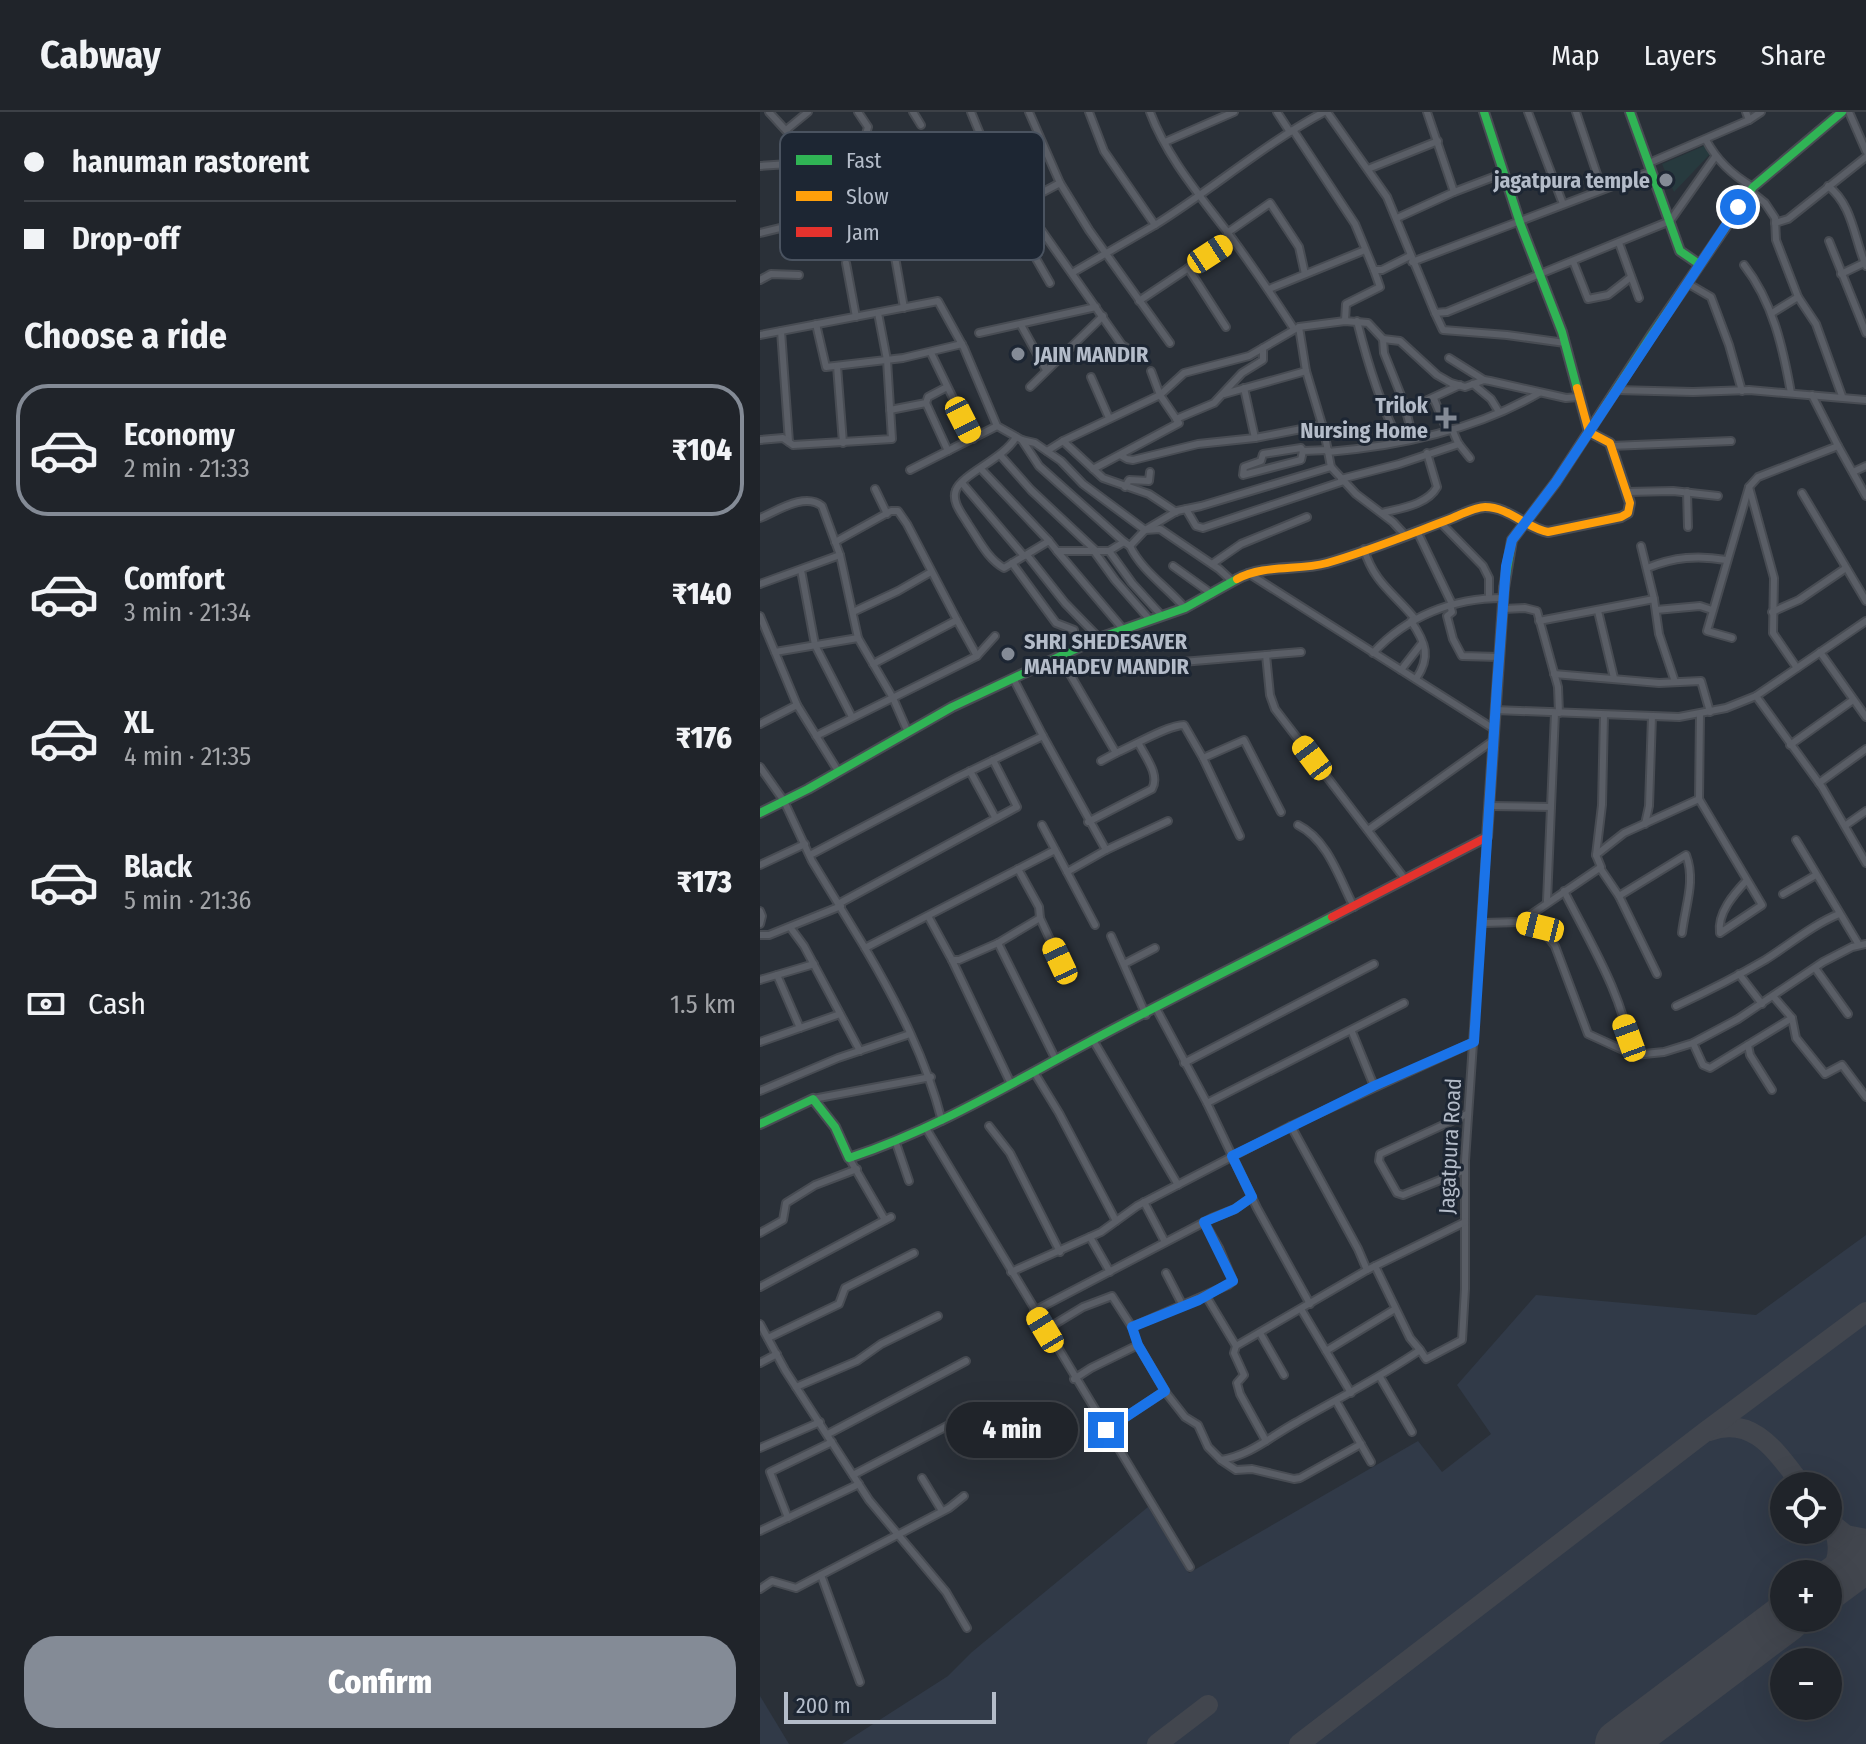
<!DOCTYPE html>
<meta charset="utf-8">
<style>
body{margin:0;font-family:"Fira Sans Condensed",sans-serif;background:#2d3036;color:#f1f3f6;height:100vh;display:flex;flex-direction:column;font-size:30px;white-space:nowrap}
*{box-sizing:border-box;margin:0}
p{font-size:26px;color:#a2a4a8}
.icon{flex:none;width:44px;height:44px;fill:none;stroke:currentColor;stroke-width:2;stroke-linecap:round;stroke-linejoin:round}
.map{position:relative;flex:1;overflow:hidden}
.panel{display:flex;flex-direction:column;background:#20242a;width:760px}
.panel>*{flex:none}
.hud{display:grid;align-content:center;height:176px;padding:0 24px;background:#20242a}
.controls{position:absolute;left:1010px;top:1360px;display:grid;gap:16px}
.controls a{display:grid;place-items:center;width:72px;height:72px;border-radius:50%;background:#20242a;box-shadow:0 8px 32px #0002,0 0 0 2px #3d4147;font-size:40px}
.scale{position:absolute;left:24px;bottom:20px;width:212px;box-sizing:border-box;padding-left:8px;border:4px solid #b4bcc9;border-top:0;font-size:22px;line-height:28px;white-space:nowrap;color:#b4bcc9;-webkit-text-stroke:6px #1d2633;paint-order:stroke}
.end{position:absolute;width:36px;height:36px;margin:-18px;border:10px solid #1a73e8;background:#fff;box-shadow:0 0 0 4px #fff}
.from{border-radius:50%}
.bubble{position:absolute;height:56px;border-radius:28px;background:#20242a;box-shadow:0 8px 32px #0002,0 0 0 2px #3d4147;font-size:26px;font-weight:800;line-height:56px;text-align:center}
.car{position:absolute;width:24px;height:48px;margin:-24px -12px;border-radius:10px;box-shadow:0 0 6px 2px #0007;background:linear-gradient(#f5c518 24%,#345 0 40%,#f5c518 0 76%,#345 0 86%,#f5c518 0)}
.hud b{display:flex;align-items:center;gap:28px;height:76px;font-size:30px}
.hud b+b{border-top:2px solid #3d4147}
.hud i{width:20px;height:20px;background:#f1f3f6}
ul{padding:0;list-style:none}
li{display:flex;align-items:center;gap:24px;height:132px;margin:0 16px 12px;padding:0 8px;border:4px solid transparent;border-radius:32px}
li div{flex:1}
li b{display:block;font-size:30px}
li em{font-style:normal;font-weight:800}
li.on{border-color:#848b96}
li>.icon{width:72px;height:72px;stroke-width:1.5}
h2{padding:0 24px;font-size:36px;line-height:96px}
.pay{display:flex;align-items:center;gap:20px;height:88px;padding:0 24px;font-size:30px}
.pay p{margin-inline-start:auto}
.primary-button{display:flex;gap:16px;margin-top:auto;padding:16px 24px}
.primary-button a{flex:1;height:92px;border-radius:32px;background:#848b96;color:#fff;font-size:32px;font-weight:800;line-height:92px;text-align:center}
header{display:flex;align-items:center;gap:48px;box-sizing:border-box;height:112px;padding:0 40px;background:#20242a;border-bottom:2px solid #3d4147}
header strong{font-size:38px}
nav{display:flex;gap:44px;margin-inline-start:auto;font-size:28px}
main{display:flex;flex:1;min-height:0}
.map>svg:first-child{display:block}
.airport{fill:#313a48;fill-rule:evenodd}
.green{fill:#273a3e}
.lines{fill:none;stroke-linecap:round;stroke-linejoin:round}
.taxiway{stroke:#42464e;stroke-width:20}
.runway{stroke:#42464e;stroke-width:48}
.street-casing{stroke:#484c53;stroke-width:10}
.fast-casing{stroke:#484c53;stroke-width:12}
.slow-casing{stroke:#484c53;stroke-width:12}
.jam-casing{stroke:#484c53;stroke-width:12}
.street{stroke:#5a5e66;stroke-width:6}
.fast{stroke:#30b455;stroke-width:8}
.slow{stroke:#ff9f0a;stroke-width:8}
.jam{stroke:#e5322d;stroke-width:8}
.route{stroke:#1a73e8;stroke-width:10}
.poi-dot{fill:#848b96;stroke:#1d2633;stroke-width:3}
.labels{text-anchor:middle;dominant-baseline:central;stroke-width:6;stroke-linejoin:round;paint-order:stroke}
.poi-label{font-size:22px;font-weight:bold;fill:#b4bcc9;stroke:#1d2633;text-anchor:end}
.street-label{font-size:22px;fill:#b4bcc9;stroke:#1d2633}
.key{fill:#1d2633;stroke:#4a5360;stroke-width:2}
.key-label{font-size:22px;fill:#b4bcc9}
</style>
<header>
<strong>Cabway</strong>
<nav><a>Map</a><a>Layers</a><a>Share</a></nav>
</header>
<main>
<section class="panel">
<div class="hud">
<b><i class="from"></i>hanuman rastorent</b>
<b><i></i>Drop-off</b>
</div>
<h2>Choose a ride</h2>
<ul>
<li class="on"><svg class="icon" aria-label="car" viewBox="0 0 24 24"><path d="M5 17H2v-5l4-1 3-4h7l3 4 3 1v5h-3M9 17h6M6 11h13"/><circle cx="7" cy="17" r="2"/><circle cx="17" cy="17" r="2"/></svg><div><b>Economy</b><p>2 min · 21:33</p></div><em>₹104</em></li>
<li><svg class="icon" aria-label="car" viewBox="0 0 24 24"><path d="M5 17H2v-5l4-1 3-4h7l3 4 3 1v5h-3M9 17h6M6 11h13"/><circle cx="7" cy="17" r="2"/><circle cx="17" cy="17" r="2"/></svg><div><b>Comfort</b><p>3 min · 21:34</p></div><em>₹140</em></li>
<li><svg class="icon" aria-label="car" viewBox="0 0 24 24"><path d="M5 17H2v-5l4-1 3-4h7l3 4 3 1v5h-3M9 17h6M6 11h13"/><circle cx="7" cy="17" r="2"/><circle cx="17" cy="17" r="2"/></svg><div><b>XL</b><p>4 min · 21:35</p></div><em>₹176</em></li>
<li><svg class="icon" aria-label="car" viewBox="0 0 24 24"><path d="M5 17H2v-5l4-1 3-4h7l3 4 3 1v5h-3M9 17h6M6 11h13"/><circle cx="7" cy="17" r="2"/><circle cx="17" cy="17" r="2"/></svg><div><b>Black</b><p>5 min · 21:36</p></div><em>₹173</em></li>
</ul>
<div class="pay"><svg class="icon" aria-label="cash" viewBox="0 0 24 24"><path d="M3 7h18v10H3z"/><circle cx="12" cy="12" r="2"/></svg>Cash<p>1.5 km</p></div>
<div class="primary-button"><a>Confirm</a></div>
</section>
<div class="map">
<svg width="1106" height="1632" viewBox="0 0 1106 1632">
<rect width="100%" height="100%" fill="#2a3038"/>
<g class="airport">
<path d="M1106,1123V1632H82L188,1564L212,1540L388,1395L429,1461L658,1329L682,1360L731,1322L697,1273L776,1183L996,1203ZM1024,1374H1068V1418H1024ZM1024,1462H1068V1506H1024ZM1024,1550H1068V1594H1024Z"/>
<path d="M0,1584L29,1632H0Z"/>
</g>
<path class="green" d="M946,33L951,41L914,80L902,52Z"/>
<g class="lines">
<g class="taxiway">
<path d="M949,1319C995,1302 1018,1343 1043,1374"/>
<path d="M1068,1407C1081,1426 1081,1446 1068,1465"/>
<path d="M1071,1411L1086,1423L1106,1427"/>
<path d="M1018,1512L1025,1506"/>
<path d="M397,1632L448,1593"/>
<path d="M539,1632L945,1320L1106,1200"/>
</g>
<g class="runway">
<path d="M1068,1474L1106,1446"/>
<path d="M859,1632L1026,1506"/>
</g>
<defs>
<g id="street">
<path d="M9,0L64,60"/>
<path d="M153,0L161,13"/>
<path d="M211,0L259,117L290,171"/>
<path d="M269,0L300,71L329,118L410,231"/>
<path d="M390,0C407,46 442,86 471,125C493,155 514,186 534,217"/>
<path d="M517,0L530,20"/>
<path d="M567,0L627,85L675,201L687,200L910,109L955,45"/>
<path d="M667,0L694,80"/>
<path d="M768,0L803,92"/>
<path d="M816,0L842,77"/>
<path d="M1089,0L1106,39"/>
<path d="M989,8L1001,0"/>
<path d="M26,18L48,0"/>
<path d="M533,18L595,112L614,158H622L650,144"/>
<path d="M946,28C957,49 972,63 993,75"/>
<path d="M405,30L474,0"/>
<path d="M56,51L106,22L108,15L98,0"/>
<path d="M889,51L989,8L986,0"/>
<path d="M29,52L52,47"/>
<path d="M0,54L29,52L39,112"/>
<path d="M608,57L678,29"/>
<path d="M1068,74C1093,93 1094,127 1106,154"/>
<path d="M990,79L1005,91L1015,106L1016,128L1038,185L1056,212L1082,284"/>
<path d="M263,92L362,233L382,246"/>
<path d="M251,97L300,71"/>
<path d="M637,106L694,80L744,61"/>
<path d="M1015,111L1028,107L1106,45"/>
<path d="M395,113C453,77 504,32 564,0"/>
<path d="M0,121L90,99L100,143"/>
<path d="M467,121L510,91L539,135L545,162"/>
<path d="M1069,129L1106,221"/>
<path d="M859,131L879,186"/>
<path d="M135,145L144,196"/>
<path d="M813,149L828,187L848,183L871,165"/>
<path d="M652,150L892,59"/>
<path d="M86,151L96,205"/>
<path d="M984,153C1013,190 1023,236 1031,281"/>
<path d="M428,156L466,215"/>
<path d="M312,161L395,113L344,39L329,0"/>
<path d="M1081,162L1104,151"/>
<path d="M0,168L11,162L39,163"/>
<path d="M927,171L951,185L969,233L982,279"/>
<path d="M509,177L605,138"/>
<path d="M379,189L472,127"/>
<path d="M675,201L683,218L747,223L805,231"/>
<path d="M1012,201L1038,185"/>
<path d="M585,209L586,192L620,175L614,158"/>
<path d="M597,209C607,249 620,292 639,329"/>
<path d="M56,212L66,255L143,246L202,232"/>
<path d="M261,213L286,258"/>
<path d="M539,215L546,259L564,319L571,355L596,382L633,410L644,422"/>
<path d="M21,219L29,330"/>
<path d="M219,221L336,195"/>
<path d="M0,223L178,189L204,236L237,314L262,328L275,331L301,349L323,372L385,418L400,417L459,457L472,469"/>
<path d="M623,227L624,241L644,291L653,326"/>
<path d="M171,241L213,327"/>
<path d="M689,246L724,268"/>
<path d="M77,254L83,331"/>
<path d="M331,265L349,306"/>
<path d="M713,272L731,287L739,300"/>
<path d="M270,275L343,204"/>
<path d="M484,276L495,326L562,313"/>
<path d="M856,278L933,280L989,278L1106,288"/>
<path d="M464,282L546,259"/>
<path d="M674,287L687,318"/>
<path d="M166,291L188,339"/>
<path d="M661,291L700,273"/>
<path d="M130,298L166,291L168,285L187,275"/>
<path d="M416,307L454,291L482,261L503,248V236"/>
<path d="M692,317L698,331L710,346"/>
<path d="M256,325C245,346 202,362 196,378C191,390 203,403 208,412C219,428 227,446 244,456L289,429L297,439H349L364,430L370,434L385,418L417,399L441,394L571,355"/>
<path d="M0,328L23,326L33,333L132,327L127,248L118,201"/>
<path d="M262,328L279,354L364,430"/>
<path d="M303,329L343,366L389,382L416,400"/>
<path d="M851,334L971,329"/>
<path d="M1078,334L1106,384"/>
<path d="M287,339L303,329L400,283L424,261L489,244L539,215L585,209L608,211L623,227L640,229L677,263L691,271L705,275L724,268L730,269L806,286L818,285"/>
<path d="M543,339L541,348L483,363L484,355L501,349L503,342L541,336L543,339L568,338"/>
<path d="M568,340C639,334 717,317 779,281"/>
<path d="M240,343L271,378L336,439"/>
<path d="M360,343L367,347L373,348L438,332L495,326"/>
<path d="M221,357L289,429"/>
<path d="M333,357L419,311L400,283L391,259"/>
<path d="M150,358L237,314"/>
<path d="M1093,360L1106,354"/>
<path d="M581,367L639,352L699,332"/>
<path d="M202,371L264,444"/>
<path d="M365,375L369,368L389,369L390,360"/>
<path d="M989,375L1014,466L1013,521L1037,556"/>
<path d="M115,377L127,402"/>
<path d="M867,380L913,379L958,384"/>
<path d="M927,380L928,415"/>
<path d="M1042,381L1106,489"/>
<path d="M426,397L436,414L443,416L584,369"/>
<path d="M622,401C641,396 667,393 677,375L667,341"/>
<path d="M0,406C17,399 45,380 62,394L80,443L98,526L133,586L147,618"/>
<path d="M681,411L723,454L729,466V486"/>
<path d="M657,419L692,492"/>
<path d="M75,430L131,399H138L147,412L197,508"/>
<path d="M370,434C381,458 407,475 425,496"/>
<path d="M881,434L894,487"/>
<path d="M604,437C614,471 634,481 655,507"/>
<path d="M297,439L363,517"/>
<path d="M334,439L355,468L390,508"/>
<path d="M349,439L372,471L402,504"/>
<path d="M267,443L305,491L339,526"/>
<path d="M252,451L296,511L314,518"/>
<path d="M452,452L481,432L547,405"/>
<path d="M413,454L452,482"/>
<path d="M887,456C914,445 938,443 966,448"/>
<path d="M41,458L55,533L92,605"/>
<path d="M488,461L734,617"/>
<path d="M0,472L80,443"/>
<path d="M690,493L692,500L687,504L693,527L702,544L739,545"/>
<path d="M743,497L765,496L777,499L798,575L799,601"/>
<path d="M896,498L940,494L952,498"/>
<path d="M838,499L854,566"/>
<path d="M93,500L138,479L171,460"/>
<path d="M1012,500L1039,488L1086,456"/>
<path d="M0,504L37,593L78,659"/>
<path d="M651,509C666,531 671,545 656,567"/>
<path d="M779,509L894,487L899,522L915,570"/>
<path d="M972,526L947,519L989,375L998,365L1078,334L1052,283"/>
<path d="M15,540L98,526"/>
<path d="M1060,540L1106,605"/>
<path d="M613,541C647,504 693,486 743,486"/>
<path d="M506,543L510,583L515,597L645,767"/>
<path d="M300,545L356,641C373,634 408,613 424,613L443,646L480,724"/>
<path d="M410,551L541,540"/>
<path d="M113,552L197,508L217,544"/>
<path d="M641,558L662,531"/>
<path d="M794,562L899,571L941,569L950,600"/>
<path d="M996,584L1062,675L1106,751"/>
<path d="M735,598L919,605L966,596L996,584L1106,509"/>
<path d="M0,612L37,593"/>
<path d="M56,624L217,544L235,524"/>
<path d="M283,624L346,738L408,709"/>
<path d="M1030,633L1093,588"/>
<path d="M443,646L484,628L521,700"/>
<path d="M341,649L356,641"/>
<path d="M0,655L24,689L52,749L105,836"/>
<path d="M210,659L235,705"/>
<path d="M1059,671L1106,637"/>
<path d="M939,687L1002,793L960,821C957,801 974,782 987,768"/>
<path d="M729,694L791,695"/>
<path d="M328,710L392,677C400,663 386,646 379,632"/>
<path d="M885,712L889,694L892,604"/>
<path d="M282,713L307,760L346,738"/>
<path d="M538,713C568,728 579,766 594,795"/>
<path d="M1086,713L1106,699"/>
<path d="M608,718L734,628"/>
<path d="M1036,728L1099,833"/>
<path d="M50,743L198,665L283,624L253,566"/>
<path d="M836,743L842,693L844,603"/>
<path d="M0,753L45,732"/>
<path d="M840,756L859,784L897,862"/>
<path d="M307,760L335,813"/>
<path d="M804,779C829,829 864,884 871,941"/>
<path d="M1023,782L1056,763"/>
<path d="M859,784L926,743C936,769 925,794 922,821"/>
<path d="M787,789L795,601"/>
<path d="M80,791L257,695L233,648"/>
<path d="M0,799L2,804L0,812"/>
<path d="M168,804L192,848H199L238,831L280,806L279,795L258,757"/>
<path d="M280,806L300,849"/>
<path d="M760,810L780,815L795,834L828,922L874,943L904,940L933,931L978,907L1063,850L1092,835L1106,832"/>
<path d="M723,811L760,810L841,755L836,743L864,721L939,687L940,602"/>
<path d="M30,815L44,834L100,939"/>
<path d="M0,823H9L81,794"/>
<path d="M351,824L386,903"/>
<path d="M238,831L296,948"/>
<path d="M192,848L251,972"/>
<path d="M364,852L395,836"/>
<path d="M1055,856L1088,902"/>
<path d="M979,862L1002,892"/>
<path d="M17,863L40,916"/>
<path d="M0,868L54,852"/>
<path d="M1013,884L1032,906L1036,926L1065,962L1082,953L1106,985"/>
<path d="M916,894C946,880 976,865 1005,848C1029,833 1052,813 1079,802"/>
<path d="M397,898L447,991"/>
<path d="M592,920L614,974"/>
<path d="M333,928L418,1073"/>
<path d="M0,930L80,902"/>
<path d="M933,931L943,953L950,956L1032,906"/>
<path d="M988,933L990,943L1012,978"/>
<path d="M424,951L614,852"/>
<path d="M274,960L299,1001L356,1109"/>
<path d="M0,979L78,946L150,922"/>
<path d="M53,987L171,965"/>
<path d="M182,1009C166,947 138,892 105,836L295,738"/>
<path d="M229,1014L250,1041L300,1140"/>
<path d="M531,1014L598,1137L607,1158"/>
<path d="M167,1018L430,1455"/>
<path d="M136,1031L149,1069"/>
<path d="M89,1046L125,1108"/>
<path d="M705,1058L643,1083L637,1081L619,1049L620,1042L707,1002"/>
<path d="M384,1090L405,1130"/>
<path d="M0,1121L23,1108L26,1091L55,1073L97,1057"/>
<path d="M330,1125L350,1160"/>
<path d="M615,1154L650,1226L660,1238"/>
<path d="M251,1160L341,1120L377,1094L531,1014L714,930"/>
<path d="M406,1161L423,1194"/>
<path d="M0,1175L131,1105"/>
<path d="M446,1184L476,1234"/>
<path d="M550,1192L497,1096L447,991L644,891"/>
<path d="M541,1197L591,1281"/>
<path d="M274,1199L452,1106L475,1097L492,1085"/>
<path d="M0,1212L25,1258L109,1388L186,1480L207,1516"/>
<path d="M285,1218L323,1195L352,1184L372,1215L468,1173L473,1169L459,1136L444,1110"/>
<path d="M500,1221L524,1263"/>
<path d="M8,1226L79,1192L85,1176L154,1141"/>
<path d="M566,1239L635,1197"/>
<path d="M0,1251L17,1242"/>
<path d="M620,1265L652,1320"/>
<path d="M314,1267L331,1256L378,1233L407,1282L425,1305L438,1313L448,1335L461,1348C491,1343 511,1324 537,1310C579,1286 621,1265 660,1238L666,1247L702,1228L705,1177V1049L727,725"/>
<path d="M36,1275L97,1249L121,1232L178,1204"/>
<path d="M576,1289L611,1350"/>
<path d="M346,1318L405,1279"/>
<path d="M68,1322L206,1249"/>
<path d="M506,1329L480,1282L477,1271L484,1263L474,1241L476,1234L607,1158L705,1110"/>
<path d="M0,1336L60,1310"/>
<path d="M461,1348L476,1358L492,1357L534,1367L540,1366L601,1332"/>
<path d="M93,1363L210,1302"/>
<path d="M162,1366L182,1399"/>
<path d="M28,1406L10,1360L72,1330"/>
<path d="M0,1419L99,1372"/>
<path d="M61,1463L100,1570"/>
<path d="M0,1477L12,1469L36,1476L189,1396L204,1384"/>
</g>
<g id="fast">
<path d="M724,0L760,111L802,220L817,276"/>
<path d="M870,0L920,139L939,152"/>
<path d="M744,476L752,428L796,370L891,224L993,75L1082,0"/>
<path d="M0,701L48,677L192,595L339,526L425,496L477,467"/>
<path d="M0,1012L53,987L75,1015L89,1046C174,1018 250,972 329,930C409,887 491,847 572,805"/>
</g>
<path id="slow" d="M477,467C504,452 538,459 567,451C609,439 650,422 690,407C700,403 715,395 725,395C749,395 766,416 788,420L861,405L868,401L870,391L850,331L829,320L817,276"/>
<path id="jam" d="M572,805L727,725L744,476"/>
</defs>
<use href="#street" class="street-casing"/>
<use href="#fast" class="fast-casing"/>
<use href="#slow" class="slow-casing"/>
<use href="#jam" class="jam-casing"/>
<use href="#street" class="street"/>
<use href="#fast" class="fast"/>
<use href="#slow" class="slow"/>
<use href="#jam" class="jam"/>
</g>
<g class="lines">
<path class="route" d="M346,1318L405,1279L378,1233L372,1215L439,1188L473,1169L444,1110L475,1097L492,1085L472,1044L614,974L714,930L737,574L746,454L752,428L796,370L978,95"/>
</g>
<g class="poi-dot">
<circle cx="906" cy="68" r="8"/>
<circle cx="258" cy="242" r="8"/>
<path d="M682 294h8v8h8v8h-8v8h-8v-8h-8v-8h8z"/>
<circle cx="248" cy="542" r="8"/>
</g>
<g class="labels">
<g class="poi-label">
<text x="890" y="68">jagatpura temple</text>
<text x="274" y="242" text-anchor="start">JAIN MANDIR</text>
<text x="668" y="293">Trilok<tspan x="668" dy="25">Nursing Home</tspan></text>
<text x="264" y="529" text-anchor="start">SHRI SHEDESAVER<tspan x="264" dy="25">MAHADEV MANDIR</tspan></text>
</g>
<g class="street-label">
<text transform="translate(690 1034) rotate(-87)">Jagatpura Road</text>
</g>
</g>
<rect x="20" y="20" width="264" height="128" rx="12" class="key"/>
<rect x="36" y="43" width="36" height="10" fill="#30b455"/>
<rect x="36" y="79" width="36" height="10" fill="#ff9f0a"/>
<rect x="36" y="115" width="36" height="10" fill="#e5322d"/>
<g class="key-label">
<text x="86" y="56">Fast</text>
<text x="86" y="92">Slow</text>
<text x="86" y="128">Jam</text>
</g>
</svg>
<div class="controls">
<a><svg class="icon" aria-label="locate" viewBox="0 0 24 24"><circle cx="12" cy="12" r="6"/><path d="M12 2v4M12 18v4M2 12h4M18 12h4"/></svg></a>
<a>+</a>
<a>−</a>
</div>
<div class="scale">200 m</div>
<i class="end from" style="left:978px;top:95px"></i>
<i class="end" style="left:346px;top:1318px"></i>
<div class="bubble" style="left:186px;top:1290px;width:132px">4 min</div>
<i class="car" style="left:450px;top:142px;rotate:57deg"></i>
<i class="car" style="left:203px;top:308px;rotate:153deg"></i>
<i class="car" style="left:552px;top:646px;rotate:323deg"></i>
<i class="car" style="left:780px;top:815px;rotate:284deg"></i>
<i class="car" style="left:300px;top:849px;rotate:335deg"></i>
<i class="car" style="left:869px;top:926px;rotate:340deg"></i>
<i class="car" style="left:285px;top:1218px;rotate:329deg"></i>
</div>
</main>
